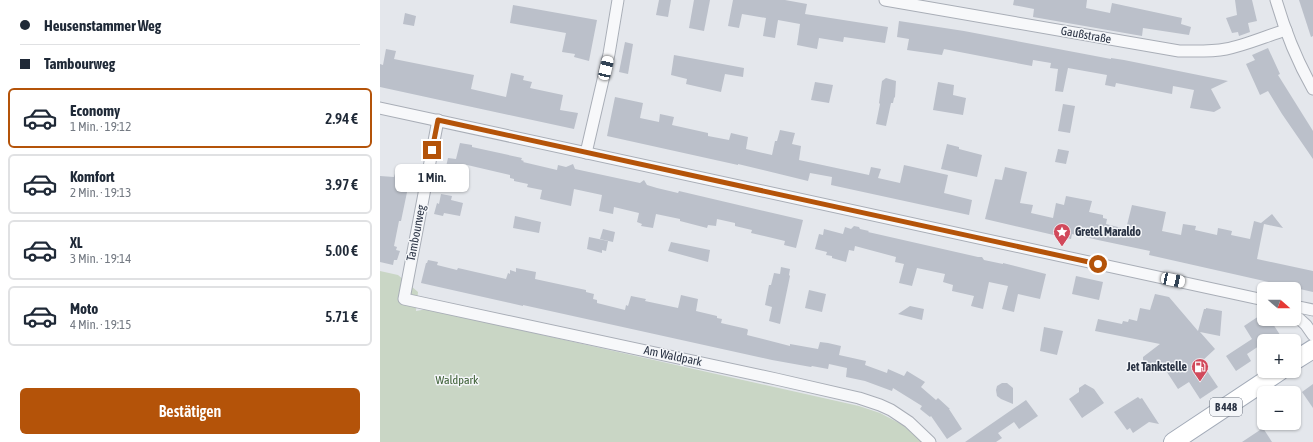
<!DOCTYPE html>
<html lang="de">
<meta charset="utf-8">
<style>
body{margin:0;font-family:"Asap Condensed",sans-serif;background:#f6f6f7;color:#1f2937;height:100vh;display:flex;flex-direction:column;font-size:15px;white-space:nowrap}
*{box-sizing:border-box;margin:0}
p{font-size:13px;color:#747a83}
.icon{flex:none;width:22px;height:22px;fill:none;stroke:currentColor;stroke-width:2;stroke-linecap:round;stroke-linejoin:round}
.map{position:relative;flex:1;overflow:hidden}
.sheet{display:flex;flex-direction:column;background:#fff;width:380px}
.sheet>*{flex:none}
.top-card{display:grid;align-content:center;height:88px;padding:0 20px;background:#fff}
.needle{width:26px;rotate:110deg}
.fabs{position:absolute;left:877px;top:282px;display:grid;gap:8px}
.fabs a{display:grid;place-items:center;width:44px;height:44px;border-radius:6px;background:#fff;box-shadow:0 1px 3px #0004;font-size:20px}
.end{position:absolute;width:18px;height:18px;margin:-9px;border:5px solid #b45309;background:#fff;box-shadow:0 0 0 2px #fff}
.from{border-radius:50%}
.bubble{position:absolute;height:28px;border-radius:6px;background:#fff;box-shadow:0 1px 3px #0004;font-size:13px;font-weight:600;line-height:28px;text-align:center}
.car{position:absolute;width:12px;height:24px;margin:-12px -6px;border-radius:5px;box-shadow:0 0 3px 1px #0007;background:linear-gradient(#fff 24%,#345 0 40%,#fff 0 76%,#345 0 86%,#fff 0)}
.top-card b{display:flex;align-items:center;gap:14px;height:38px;font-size:15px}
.top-card b+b{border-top:1px solid #e0e1e3}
.top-card i{width:10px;height:10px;background:#1f2937}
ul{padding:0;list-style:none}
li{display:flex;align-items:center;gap:12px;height:60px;margin:0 8px 6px;padding:0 12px;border:2px solid #e0e1e3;border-radius:6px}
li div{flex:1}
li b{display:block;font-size:15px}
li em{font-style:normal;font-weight:600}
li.on{border-color:#b45309}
li>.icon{width:36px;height:36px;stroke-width:1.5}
.action{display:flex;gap:8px;margin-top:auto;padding:8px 20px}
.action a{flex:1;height:46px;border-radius:6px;background:#b45309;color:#fff;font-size:16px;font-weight:600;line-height:46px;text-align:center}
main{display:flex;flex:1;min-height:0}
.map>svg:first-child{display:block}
.green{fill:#c9d6c5}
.building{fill:#bbc0ca}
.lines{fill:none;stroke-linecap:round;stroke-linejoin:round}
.street-casing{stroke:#a9aeb7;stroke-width:13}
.primary-casing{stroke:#a3abb8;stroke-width:20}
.street{stroke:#f7f8fa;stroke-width:11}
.primary{stroke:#fff;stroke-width:18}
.route{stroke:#b45309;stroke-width:5}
.labels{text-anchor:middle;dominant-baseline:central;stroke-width:3;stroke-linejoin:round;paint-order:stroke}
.shield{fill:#f4f6f9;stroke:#676e7b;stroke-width:1}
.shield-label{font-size:11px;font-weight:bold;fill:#2b3445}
.street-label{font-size:12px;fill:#2b3445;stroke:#f4f6f9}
.poi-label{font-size:12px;font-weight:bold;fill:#2b3445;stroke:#f4f6f9;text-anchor:start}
.park-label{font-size:12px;fill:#3f6138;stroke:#f4f6f9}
</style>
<main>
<section class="sheet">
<div class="top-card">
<b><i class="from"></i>Heusenstammer Weg</b>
<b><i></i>Tambourweg</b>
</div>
<ul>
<li class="on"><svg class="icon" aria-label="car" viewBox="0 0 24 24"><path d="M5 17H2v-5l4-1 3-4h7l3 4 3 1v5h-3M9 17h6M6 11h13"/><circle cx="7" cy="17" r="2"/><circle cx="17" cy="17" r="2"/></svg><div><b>Economy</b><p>1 Min. · 19:12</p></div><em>2.94 €</em></li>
<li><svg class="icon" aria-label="car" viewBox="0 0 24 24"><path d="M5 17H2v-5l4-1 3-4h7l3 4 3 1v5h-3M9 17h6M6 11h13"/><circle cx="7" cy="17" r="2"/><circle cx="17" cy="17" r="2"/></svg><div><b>Komfort</b><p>2 Min. · 19:13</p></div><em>3.97 €</em></li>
<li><svg class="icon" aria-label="car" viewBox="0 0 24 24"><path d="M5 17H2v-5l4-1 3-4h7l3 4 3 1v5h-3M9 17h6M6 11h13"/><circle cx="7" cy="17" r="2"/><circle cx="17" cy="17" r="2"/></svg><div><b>XL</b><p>3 Min. · 19:14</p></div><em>5.00 €</em></li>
<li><svg class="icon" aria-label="car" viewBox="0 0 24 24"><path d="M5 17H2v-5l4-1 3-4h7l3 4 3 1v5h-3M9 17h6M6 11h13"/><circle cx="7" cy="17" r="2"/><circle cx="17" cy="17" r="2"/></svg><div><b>Moto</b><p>4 Min. · 19:15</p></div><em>5.71 €</em></li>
</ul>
<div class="action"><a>Bestätigen</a></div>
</section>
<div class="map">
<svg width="933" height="442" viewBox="0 0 933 442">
<rect width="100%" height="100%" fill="#e4e7ec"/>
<path class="green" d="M0,271L18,275L38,292L36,311L47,309L479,406L500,413L523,425L543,442H0Z"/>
<g class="building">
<path d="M279,0H291L288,17L276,15Z"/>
<path d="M314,0H330L324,31L309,28Z"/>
<path d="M353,0H405L427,4L425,14L508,27L505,43L464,37L463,42L439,38L437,49L417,45L420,24L398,20L395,38L383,36L386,18L362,14L359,28L348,26Z"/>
<path d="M634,0H707L706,8L730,13L732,3L802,18L801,24L811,27L809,35L763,28L762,36L653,17L654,9L633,5Z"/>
<path d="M855,0H872L877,21L868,23L870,32L859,36L858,32L852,33L846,18L857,15Z"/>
<path d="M919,0H933V36L931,37Z"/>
<path d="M133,5L217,20L209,61L194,57L195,54L182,52L186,33L130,23Z"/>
<path d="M25,13L36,16L34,26L23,24Z"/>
<path d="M519,21L584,31L731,59V58L744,60L848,81L831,89L841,108L834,112L810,108L814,90L793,86L792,94L736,83L735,87L725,85L727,75L688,68L683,92L675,91L678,69L670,68L671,63L653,60L652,66L564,49L562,55L527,50L529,39L517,37Z"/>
<path d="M245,42L253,44L248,74L239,72Z"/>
<path d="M888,48L900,74L898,75L933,131V159L902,114L888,91L880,95L866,64L875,60L872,55Z"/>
<path d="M6,49L16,51L14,59L94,75L91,89L126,97L131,73L144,76L143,80L152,82L150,88L183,95L180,110L198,113L194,129L0,87V64L3,65Z"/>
<path d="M294,55L364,68L363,77L345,74L341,92L306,84L307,79L291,75Z"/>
<path d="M506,78L516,81L515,97L514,98L513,103H511L506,126L496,124L500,104L499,103L502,81Z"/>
<path d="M435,82L453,85L449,103L431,100Z"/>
<path d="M558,82L574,85L573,95L586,98L583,115L553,110Z"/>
<path d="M235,97L263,103L260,118L279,122L280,114L294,117L292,125L328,133V136L349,140L351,133L368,137L366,149L392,155L395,141H397L400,130L415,133L412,144L421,146L419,160L489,175L491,167L501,169L498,178L520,183L524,165L568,175L564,193L592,200L589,215L451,185L452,177L430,173L428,181L358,164V165L227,136Z"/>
<path d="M683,104L695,106L690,133L678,131Z"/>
<path d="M80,143L92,145V147L142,158L141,160L144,161L143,162L177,170L178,165L186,167L193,164L195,169L260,183L264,180L267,185L277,188L298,193L299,191L423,220L416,248L404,245L405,241L371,233L372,230L355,226V223L337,219L336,226L328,225L327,228L300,221V219L276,214L273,228L261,226L262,224L257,222L259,213L234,207L233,214L219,211L222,195L194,189L191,206L160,199L162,190L147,187L148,184L134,181V179L130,178V175L83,164L81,174L65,171L68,158L76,159Z"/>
<path d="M567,144L579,147V149L602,155L597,177L561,169Z"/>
<path d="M678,149L689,151L686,164L675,162Z"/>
<path d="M625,167L647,172L640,203L653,205L651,213L673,218L676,203L684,205L686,196L712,201L709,212L723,215V218L727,219L726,224L746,229L752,205L786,212L782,231L801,235L803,224L816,226L815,230L837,235L838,228L852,231L851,235L870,239L874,221L881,223L892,214L903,228L884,224L877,259L933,271V292L769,255L770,251L718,240L692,234L691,239L605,219L615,179L622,180Z"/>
<path d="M16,170L31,173L21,221H19L14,246L17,247L16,250L20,251L17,260H14L13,265L0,262V176L14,177Z"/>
<path d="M61,194L72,196L71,200L83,203L80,216L64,213L63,216L54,214L57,203L59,204Z"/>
<path d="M135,216L161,222L159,233L133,228Z"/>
<path d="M474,226L479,227L480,229L489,231L488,232L598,257H602L604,260L623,264V263L666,274L660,299L638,294L634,312L622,309L628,286L609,282L603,309L591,306L594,296L572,291L573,285L563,282L565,274L537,268L532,286L519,283L524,264L515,262L516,257L475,246L474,251L469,250L466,262L452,258V256L446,255L447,252L435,249L439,234L443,235L444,229L463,234L465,227L471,229Z"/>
<path d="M223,229L235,232L233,242L220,239Z"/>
<path d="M209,237L228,241L226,251L222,250V253L207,249Z"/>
<path d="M291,242L330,250L328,262L288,251Z"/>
<path d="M48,260L58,262L57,265L77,270L78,268L126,279L128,273L130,274V270L136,272V268L156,272L155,279L206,290V292L214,294L213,299L217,300V303L245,310L246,305L248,306L251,296L266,299L265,301L298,308L301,295L318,299L316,311L337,316V318L342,319L341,323L367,329L368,330L367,335L410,346V344L438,349L440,342L448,343L461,346L459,355L486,361L485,365L507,373L508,369L524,376L527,371L545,382L541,387L556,400L558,398L570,409H569L582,429L567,439L551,416L550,417L540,409L542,406L513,388L512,391L485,381L466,377L467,368L449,364L448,369L432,366L431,367L392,360L143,305V306L41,283L46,263H47Z"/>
<path d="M401,267L410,269L409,275L410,276L400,324L389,321L392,307L385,305L389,285H391L394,273L400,274Z"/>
<path d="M696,276L723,282L719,300L692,294Z"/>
<path d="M429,290L446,294L442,312L425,308Z"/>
<path d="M775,294L789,297L818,331L824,309H826V308L842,311L840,336L820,332L835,349L821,362L838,387L820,399L809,382L798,389L783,366L772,373L763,360V357L780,344L715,331L718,319L742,324L743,321L748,322L749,319L757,321L760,308L770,310Z"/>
<path d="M530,306L544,309L542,320L518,314Z"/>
<path d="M879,316L883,322L884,321L887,325L889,324L890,326L893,324L904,341H884V345L882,344L867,354L871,361L856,371L846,356L872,339L864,326Z"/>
<path d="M664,327L683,331L677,355L660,351Z"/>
<path d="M622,383H627L633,388V404L621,399L617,396L616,390L617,386Z"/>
<path d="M705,384L714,389L724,403L702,418L689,399L699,392V388Z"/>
<path d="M933,384V408L922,392Z"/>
<path d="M758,397L760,399L762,398L779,424L769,422L753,433L750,428L747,430L734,412Z"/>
<path d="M646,400L658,416L639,429L634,422L618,433L622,438L616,442H585Z"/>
<path d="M883,428L892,442H862Z"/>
</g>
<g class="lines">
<defs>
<g id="street">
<path d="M505,0L799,51C814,51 830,52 846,49C866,45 886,36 906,30"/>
<path d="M896,0C905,31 917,61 933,89"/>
<path d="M0,108L884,300"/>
<path d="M58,120L24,299L396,379L479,398L500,405L511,410L529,422L550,442"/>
<path d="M206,153L229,54L238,0"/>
<path d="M914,306L933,310"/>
<path d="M914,314L926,325L933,335"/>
</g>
<g id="primary">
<path d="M914,361L933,349"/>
<path d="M793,442L900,371"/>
</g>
</defs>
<use href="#street" class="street-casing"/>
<use href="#primary" class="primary-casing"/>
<use href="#street" class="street"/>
<use href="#primary" class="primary"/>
</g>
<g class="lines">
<path class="route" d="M52,150L58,120L718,264"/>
</g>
<defs>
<symbol id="sight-pin" viewBox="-11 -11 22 30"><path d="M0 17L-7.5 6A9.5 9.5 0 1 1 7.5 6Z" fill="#d1495b" stroke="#f4f6f9"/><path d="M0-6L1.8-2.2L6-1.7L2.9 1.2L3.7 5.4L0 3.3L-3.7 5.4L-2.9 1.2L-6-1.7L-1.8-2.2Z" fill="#fff"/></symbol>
<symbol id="fuel-pin" viewBox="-11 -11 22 30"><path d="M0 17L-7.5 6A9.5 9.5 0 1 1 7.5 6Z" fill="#d1495b" stroke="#f4f6f9"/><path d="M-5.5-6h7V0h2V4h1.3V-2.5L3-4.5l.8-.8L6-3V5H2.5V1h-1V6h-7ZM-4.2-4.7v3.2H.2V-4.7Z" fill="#fff"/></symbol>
</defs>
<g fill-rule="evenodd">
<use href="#sight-pin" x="672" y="222" width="20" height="27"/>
<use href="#fuel-pin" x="810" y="357" width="20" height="27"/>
</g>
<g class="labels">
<rect class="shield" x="830" y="398" width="32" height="18" rx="3"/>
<g class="shield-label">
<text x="846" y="407">B 448</text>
</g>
<g class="street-label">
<text transform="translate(706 35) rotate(10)">Gaußstraße</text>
<text transform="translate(36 233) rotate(-79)">Tambourweg</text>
<text transform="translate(293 356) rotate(12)">Am Waldpark</text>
</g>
<g class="poi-label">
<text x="695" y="232">Gretel Maraldo</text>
<text x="807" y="367" text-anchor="end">Jet Tankstelle</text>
</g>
<g class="park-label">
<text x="77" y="380">Waldpark</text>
</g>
</g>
</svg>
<div class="fabs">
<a><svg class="needle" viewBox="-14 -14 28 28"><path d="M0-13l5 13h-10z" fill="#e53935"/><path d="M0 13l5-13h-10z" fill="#747a83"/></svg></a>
<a>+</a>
<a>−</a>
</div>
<i class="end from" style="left:718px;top:264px"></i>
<i class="end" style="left:52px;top:150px"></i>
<div class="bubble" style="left:15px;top:164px;width:74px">1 Min.</div>
<i class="car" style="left:226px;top:68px;rotate:13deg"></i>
<i class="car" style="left:793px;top:280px;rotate:102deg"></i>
</div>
</main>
